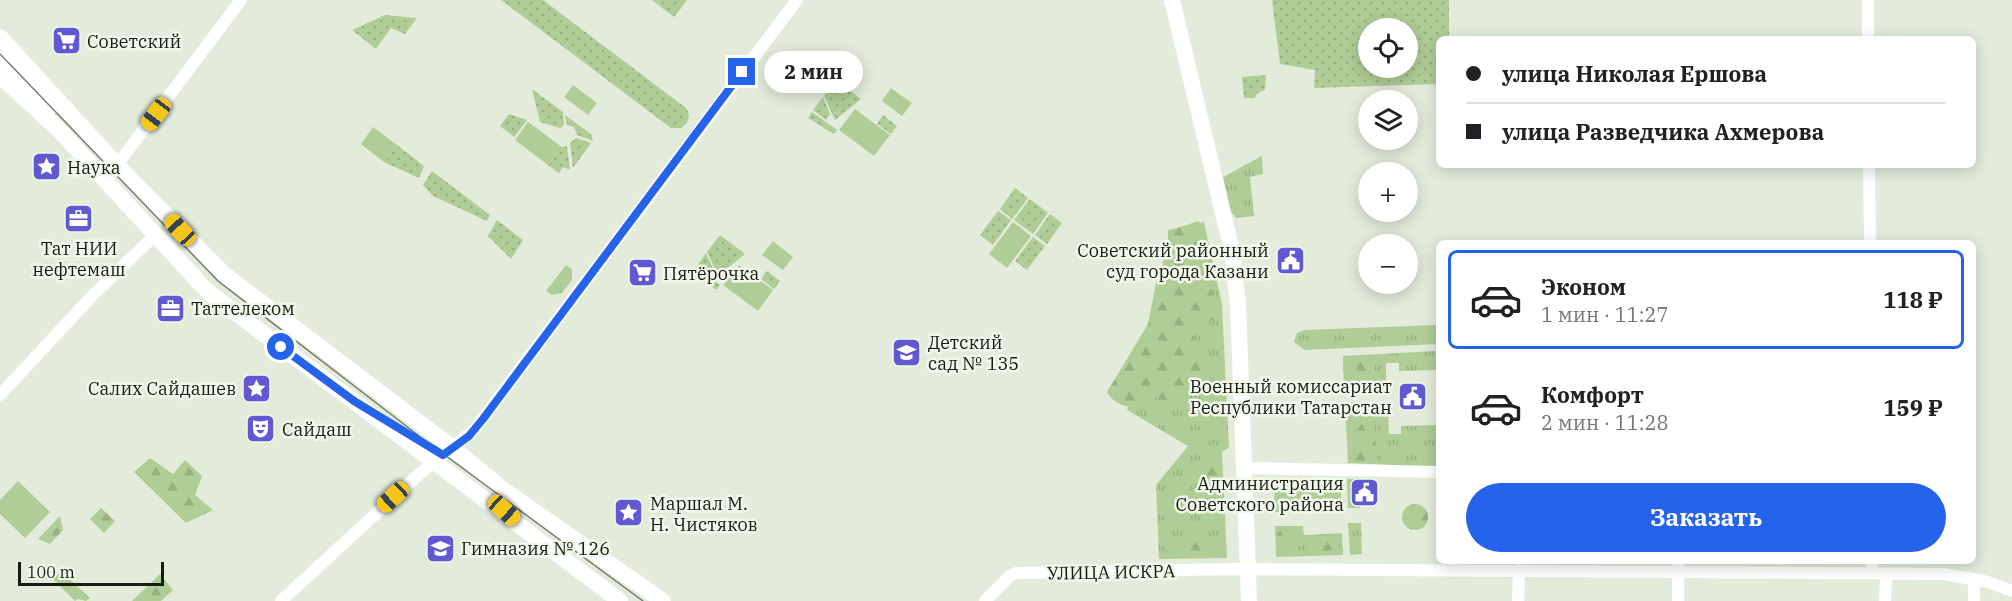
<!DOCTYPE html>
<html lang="ru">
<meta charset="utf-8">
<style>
body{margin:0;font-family:"IBM Plex Serif",serif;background:#f6f6f6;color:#202124;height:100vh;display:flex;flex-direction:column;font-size:22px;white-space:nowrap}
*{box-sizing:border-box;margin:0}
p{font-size:20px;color:#757577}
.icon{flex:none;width:33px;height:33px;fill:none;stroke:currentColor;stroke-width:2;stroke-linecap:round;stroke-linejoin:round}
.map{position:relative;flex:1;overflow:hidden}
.drawer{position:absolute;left:1436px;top:240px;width:540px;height:324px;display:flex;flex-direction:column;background:#fff;border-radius:9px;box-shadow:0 3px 15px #0003}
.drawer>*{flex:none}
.top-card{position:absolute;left:1436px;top:36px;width:540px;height:132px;border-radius:9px;box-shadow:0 3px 15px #0003;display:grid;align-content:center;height:132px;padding:0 30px;background:#fff}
.controls{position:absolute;left:1358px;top:18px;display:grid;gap:12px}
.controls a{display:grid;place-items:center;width:60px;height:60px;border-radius:50%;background:#fff;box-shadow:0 3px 15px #0003;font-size:30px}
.scale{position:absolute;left:18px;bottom:15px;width:146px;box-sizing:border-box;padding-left:6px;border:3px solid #171b15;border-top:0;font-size:16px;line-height:21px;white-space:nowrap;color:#171b15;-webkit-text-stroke:4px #f0f9e9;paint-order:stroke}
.end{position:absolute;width:27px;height:27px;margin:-14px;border:8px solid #2563eb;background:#fff;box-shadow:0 0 0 3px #fff}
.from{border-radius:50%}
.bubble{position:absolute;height:42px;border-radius:21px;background:#fff;box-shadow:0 3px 15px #0003;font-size:20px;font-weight:800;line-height:42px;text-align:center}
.car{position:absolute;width:18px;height:36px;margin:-18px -9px;border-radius:8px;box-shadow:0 0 4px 2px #0007;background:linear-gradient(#f5c518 24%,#345 0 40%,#f5c518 0 76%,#345 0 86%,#f5c518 0)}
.top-card b{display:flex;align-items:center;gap:21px;height:57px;font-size:22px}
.top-card b+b{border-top:2px solid #e0e0e0}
.top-card i{width:15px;height:15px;background:#202124}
ul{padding:10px 0 0;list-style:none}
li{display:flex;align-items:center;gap:18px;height:99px;margin:0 12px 9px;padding:0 18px;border:3px solid transparent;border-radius:9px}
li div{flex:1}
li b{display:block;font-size:22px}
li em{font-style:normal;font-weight:800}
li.active{border-color:#2563eb}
li>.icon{width:54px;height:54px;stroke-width:1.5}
.primary-button{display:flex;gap:12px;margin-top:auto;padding:12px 30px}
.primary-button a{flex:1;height:69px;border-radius:36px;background:#2563eb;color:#fff;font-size:24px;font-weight:800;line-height:69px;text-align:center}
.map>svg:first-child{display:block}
.grass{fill:url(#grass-tufts)}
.forest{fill:url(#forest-firs)}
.park{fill:url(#park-dots);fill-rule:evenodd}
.pitch{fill:#b0cd97}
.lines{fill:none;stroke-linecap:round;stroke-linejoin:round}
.minor{stroke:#fff;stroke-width:12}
.major{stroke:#fff;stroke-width:16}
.tram{stroke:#777d72;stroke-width:1.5}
.route{stroke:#2563eb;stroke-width:8}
.labels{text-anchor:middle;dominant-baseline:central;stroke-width:5;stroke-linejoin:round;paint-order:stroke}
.poi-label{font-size:18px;fill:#171b15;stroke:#f0f9e9;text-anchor:start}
.street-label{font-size:18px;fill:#171b15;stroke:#f0f9e9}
</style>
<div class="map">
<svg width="2012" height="601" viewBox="0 0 2012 601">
<defs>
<pattern id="grass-tufts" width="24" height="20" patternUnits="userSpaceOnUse" patternTransform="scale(1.5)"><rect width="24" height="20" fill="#b0cd97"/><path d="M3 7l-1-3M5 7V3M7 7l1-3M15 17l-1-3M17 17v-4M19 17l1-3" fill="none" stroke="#97af81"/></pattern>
<pattern id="forest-firs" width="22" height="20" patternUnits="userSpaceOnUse" patternTransform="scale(1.5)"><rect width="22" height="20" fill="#b0cd97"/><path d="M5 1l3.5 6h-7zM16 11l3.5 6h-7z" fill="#97af81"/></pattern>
<pattern id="park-dots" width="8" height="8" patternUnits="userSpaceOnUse" patternTransform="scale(1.5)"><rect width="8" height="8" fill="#b0cd97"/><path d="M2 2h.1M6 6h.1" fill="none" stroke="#97af81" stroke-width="1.8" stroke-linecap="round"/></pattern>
</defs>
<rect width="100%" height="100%" fill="#e3ecdb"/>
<g class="grass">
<path d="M1262,156L1263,174L1250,177L1254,216L1237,218L1231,212L1223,177Z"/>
<path d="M1204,222L1222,304L1229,448L1222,451L1227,558L1159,559L1156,485L1188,446L1127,410L1167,301L1168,230Z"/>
<path d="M566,265L572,269V280L562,293L552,295L546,291Z"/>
<path d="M1438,325V344L1305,350L1294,342L1297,333L1304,330Z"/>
<path d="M1437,351L1438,370L1399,371V363H1386V385L1361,386V393L1344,394L1343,356Z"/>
<path d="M1362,405V412L1388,411L1389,434H1401V426L1438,425V467L1348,463L1345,406Z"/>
<path d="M1347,479H1359L1360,508H1348Z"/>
<path d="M1341,480V501L1303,502V512H1275L1274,482Z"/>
<path d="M1348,523H1361L1362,554L1350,555Z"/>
<path d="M1275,526H1303L1304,535L1342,533L1343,555L1276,557Z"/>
</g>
<g class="forest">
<path d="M1199,221L1207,250L1199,254L1198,259L1208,261L1211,269L1200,278L1203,283L1210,284L1213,295L1203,304L1206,309L1215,311L1217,315C1211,324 1200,323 1193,332L1194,339L1216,366L1213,377L1208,382L1199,383L1175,402L1154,398L1144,410C1130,407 1114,406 1107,392L1148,324L1158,273L1163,264L1164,253L1174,229Z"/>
<path d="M1349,357L1375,361L1374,384L1367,383L1349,360Z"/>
<path d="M1348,370H1351L1358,390L1347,391Z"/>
<path d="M1217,401L1226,404V414L1213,421L1209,410Z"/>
<path d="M1370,416L1375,422L1376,460L1374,463L1351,460L1350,442L1366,417Z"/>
<path d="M150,458L173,474L185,460L202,476L195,495L213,510L186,523L134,472Z"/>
<path d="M1207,461L1219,463V479L1200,483L1193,475L1194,466Z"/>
<path d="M1327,483L1337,487L1335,496L1330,498L1311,497L1315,488Z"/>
<circle cx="1213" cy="510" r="7"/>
<circle cx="1415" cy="517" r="13"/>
<path d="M101,508L115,521L104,533L90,519Z"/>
<path d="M60,516L63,530L50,544L38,539Z"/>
<path d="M1281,530L1298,532L1292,542L1282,547L1278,546L1277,534Z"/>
<path d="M1207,537L1220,538C1216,554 1182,559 1168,556L1166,550L1172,542L1181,545Z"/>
<path d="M1338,537L1340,550L1309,554L1304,552L1310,543Z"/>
<path d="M62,572L90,598L86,601L78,599L75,601L52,578Z"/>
<path d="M160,574L173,590L161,601H132Z"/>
</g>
<g class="park">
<path d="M501,0H543L686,108C691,116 689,123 681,128H671Z"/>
<path d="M652,0H687L674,17Z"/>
<path d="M1272,0H1449V39H1438V84L1314,88L1315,70L1280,64ZM1368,28H1407V68H1368Z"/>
<path d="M385,15L417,18L405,34L391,28L376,49L352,30Z"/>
<path d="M1266,75L1265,90L1256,94L1255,98H1244L1242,77Z"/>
<path d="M836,80L861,99L835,120L824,96Z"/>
<path d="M532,89L563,112L564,125L560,128L540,122Z"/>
<path d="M823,97L830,114L826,120L813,110Z"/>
<path d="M812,112L837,130L834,134L808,118Z"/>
<path d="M509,114L527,120L514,137L500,126Z"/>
<path d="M565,115L591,134L593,141L577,135L574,127L567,125Z"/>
<path d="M883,115L897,126L891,134L877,124Z"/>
<path d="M576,138L591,143L573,168L570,143Z"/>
<path d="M397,145L424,166L419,178L384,162Z"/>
<path d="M567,146L570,170L563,167L559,173L548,165L562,147Z"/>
<path d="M432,171L490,215L487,221L433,196L423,185Z"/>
<path d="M1015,188L1028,198L1012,219L1000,209Z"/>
<path d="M1030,199L1048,213L1033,234L1014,220Z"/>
<path d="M998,211L1011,220L993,245L980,235Z"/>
<path d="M1050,214L1062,223L1047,244L1035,235Z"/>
<path d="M497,220L523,240L511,259L488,236Z"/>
<path d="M720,235L745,254L718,276L707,252Z"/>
<path d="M1033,237L1045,246L1027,270L1015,261Z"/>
<path d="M706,253L714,271L711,276L697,266Z"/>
<path d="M696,267L720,285L717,290L691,274Z"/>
<path d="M767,271L780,281L774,289L761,279Z"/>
</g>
<g class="pitch">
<path d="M573,85L597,103L588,115L564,97Z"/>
<path d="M891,88L912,103L902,116L882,101Z"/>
<path d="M855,109L890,135L874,156L839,130Z"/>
<path d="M528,122L562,147L548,165L515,140Z"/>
<path d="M373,127L397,145L384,162L361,144Z"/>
<path d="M1013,222L1031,236L1007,268L989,254Z"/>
<path d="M773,241L793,257L783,270L762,255Z"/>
<path d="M739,265L773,290L758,311L723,285Z"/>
<path d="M18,481L50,512L25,538L0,514V500Z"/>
</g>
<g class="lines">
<g class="minor">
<path d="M1868,0V39"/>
<path d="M117,165L241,0"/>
<path d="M1869,165L1870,243"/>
<path d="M0,395L93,295L155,235"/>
<path d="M1244,468L1438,472"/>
<path d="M1872,561V573"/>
<path d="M281,601L417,476L474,430L797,0"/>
<path d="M985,601L1010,576L1016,573L1234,569L1944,574L1988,582L2012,591"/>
<path d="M1518,601L1519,570"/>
<path d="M1678,601V561"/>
<path d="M1885,601L1886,574"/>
<path d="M1974,601V579"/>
</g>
<g class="major">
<path d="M1172,0L1232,251L1238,304L1249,601"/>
<path d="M0,37L117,165L224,274L453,448L501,488L663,601"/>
<path d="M0,59L52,106"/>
<path d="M0,76L59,130L208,292L620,601"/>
</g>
<path class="tram" d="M0,54L218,281L423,439L643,601"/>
</g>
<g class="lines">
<path class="route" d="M281,347L354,401L443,455L469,436L483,419L742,72"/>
</g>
<defs>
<symbol id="supermarket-square" viewBox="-11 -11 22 22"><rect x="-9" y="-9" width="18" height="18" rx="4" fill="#6059d2" stroke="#f0f9e9"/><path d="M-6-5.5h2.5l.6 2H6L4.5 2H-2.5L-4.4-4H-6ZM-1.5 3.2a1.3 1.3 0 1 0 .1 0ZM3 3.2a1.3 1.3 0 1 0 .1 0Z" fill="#fff"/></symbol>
<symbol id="sight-square" viewBox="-11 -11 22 22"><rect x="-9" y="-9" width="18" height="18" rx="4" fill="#6059d2" stroke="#f0f9e9"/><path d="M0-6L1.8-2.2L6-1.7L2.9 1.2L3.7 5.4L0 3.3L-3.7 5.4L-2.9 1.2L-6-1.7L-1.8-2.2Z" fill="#fff"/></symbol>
<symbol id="office-square" viewBox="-11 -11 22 22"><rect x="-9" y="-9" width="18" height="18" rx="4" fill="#6059d2" stroke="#f0f9e9"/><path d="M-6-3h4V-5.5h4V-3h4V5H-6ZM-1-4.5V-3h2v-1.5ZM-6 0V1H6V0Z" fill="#fff"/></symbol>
<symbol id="civic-square" viewBox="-11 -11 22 22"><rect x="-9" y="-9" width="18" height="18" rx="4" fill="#6059d2" stroke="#f0f9e9"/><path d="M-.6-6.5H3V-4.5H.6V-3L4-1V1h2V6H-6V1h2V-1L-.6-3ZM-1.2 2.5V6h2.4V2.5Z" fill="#fff"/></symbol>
<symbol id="school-square" viewBox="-11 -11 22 22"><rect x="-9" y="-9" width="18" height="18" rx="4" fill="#6059d2" stroke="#f0f9e9"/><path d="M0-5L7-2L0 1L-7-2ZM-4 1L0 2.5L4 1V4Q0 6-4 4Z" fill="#fff"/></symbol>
<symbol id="theatre-square" viewBox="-11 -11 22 22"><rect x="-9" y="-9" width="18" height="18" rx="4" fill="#6059d2" stroke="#f0f9e9"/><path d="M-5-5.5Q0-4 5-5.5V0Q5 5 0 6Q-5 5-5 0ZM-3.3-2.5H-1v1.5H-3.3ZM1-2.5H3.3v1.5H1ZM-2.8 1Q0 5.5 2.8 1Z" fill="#fff"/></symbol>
</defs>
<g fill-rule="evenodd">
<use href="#supermarket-square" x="50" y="24" width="33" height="33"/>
<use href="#sight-square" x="30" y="150" width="33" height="33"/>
<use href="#office-square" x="62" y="202" width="33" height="33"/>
<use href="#civic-square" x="1274" y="244" width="33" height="33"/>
<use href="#supermarket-square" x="626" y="256" width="33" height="33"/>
<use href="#office-square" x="154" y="292" width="33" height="33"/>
<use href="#school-square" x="890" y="336" width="33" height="33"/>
<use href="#sight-square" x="240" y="372" width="33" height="33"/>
<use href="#civic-square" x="1396" y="380" width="33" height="33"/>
<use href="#theatre-square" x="244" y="412" width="33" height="33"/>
<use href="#civic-square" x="1348" y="476" width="33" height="33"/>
<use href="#sight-square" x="612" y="496" width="33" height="33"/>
<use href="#school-square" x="424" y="532" width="33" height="33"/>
</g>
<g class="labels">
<g class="poi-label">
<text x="87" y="41">Советский</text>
<text x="67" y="167">Наука</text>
<text x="79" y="248" text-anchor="middle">Тат НИИ<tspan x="79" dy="21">нефтемаш</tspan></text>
<text x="1269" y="250" text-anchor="end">Советский районный<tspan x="1269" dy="21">суд города Казани</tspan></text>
<text x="663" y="273">Пятёрочка</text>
<text x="191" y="308">Таттелеком</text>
<text x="928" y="342">Детский<tspan x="928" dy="21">сад № 135</tspan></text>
<text x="1392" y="386" text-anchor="end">Военный комиссариат<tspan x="1392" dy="21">Республики Татарстан</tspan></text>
<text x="236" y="388" text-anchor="end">Салих Сайдашев</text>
<text x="282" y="429">Сайдаш</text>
<text x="1344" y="483" text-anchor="end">Администрация<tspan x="1344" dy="21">Советского района</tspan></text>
<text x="650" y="503">Маршал М.<tspan x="650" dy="21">Н. Чистяков</tspan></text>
<text x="461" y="548">Гимназия № 126</text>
</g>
<g class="street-label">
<text transform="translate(1111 572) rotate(-1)">УЛИЦА ИСКРА</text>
</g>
</g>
</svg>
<div class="controls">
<a><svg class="icon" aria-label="locate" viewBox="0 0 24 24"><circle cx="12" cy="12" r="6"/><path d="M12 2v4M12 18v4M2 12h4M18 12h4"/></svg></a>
<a><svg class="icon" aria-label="layers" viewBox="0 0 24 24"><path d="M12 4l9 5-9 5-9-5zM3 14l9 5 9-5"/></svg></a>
<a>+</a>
<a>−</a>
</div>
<div class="scale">100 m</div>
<i class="end from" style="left:281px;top:347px"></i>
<i class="end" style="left:742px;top:72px"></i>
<div class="bubble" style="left:764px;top:51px;width:99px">2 мин</div>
<i class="car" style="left:156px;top:114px;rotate:217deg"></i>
<i class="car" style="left:180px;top:230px;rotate:317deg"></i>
<i class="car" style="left:393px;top:497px;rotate:227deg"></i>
<i class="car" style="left:504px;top:510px;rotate:132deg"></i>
<div class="top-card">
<b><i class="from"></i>улица Николая Ершова</b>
<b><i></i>улица Разведчика Ахмерова</b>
</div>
<section class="drawer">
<ul>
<li class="active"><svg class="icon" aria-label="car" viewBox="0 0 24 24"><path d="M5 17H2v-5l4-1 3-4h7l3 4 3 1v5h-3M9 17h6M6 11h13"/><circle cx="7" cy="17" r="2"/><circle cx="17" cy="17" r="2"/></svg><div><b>Эконом</b><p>1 мин · 11:27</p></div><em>118 ₽</em></li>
<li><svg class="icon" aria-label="car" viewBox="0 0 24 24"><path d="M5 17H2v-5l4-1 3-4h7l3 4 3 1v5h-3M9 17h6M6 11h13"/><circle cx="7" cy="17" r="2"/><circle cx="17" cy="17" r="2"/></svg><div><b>Комфорт</b><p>2 мин · 11:28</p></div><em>159 ₽</em></li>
</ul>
<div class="primary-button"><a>Заказать</a></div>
</section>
</div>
